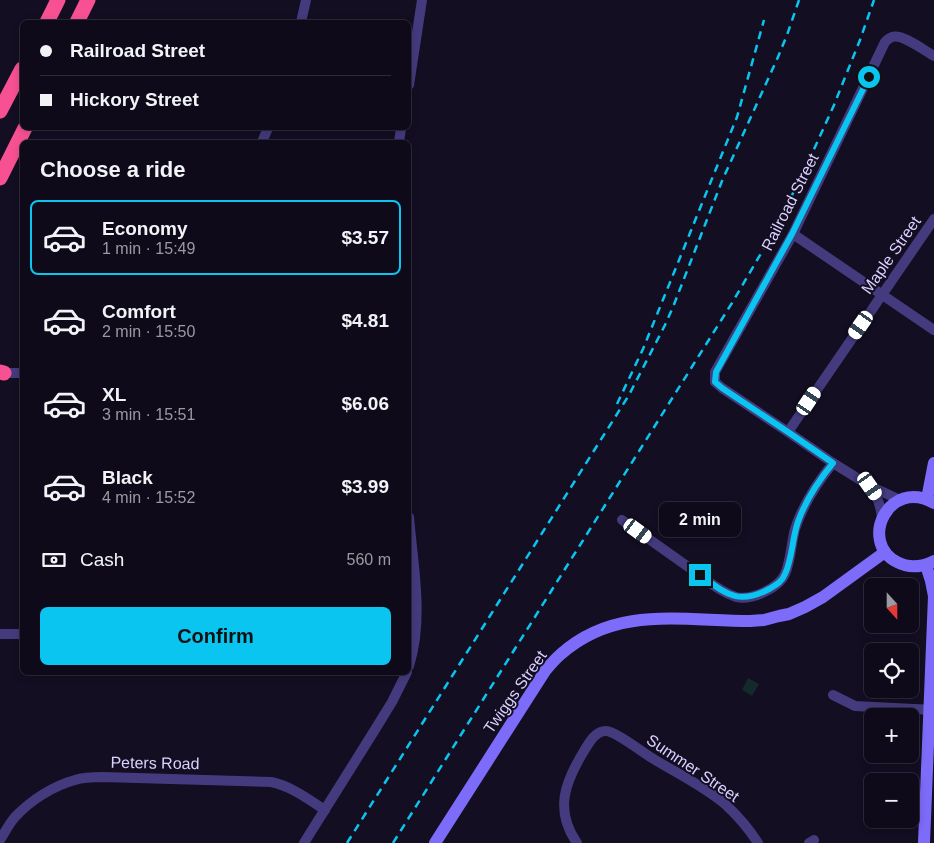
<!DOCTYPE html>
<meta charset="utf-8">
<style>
body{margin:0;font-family:Arial,sans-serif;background:#1c1827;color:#f1f3f6;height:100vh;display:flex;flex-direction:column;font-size:19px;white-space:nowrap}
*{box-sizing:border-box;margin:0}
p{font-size:16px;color:#9b9aa2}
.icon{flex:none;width:28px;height:28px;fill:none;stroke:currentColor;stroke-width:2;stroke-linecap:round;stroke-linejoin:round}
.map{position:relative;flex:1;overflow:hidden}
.drawer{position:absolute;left:20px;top:140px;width:391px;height:535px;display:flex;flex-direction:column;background:#0e0a1a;border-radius:8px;box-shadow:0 2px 8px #0003,0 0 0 1px #2e2b39}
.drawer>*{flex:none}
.banner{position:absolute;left:20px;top:20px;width:391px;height:110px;border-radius:8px;box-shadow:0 2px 8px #0003,0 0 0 1px #2e2b39;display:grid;align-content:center;height:110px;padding:0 20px;background:#0e0a1a}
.needle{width:32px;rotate:159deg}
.buttons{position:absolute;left:864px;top:578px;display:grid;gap:10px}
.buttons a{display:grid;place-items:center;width:55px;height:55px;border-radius:8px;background:#0e0a1a;box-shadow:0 2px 8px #0003,0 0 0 1px #2e2b39;font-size:25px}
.end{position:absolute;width:22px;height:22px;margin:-11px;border:6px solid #0ac5f0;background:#111;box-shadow:0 0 0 2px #111}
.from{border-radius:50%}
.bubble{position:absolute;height:35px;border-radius:8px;background:#0e0a1a;box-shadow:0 2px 8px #0003,0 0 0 1px #2e2b39;font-size:16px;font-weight:700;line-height:35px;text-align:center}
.car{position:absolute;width:15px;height:30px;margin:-15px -8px;border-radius:6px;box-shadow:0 0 4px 1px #0007;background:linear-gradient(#fff 24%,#345 0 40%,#fff 0 76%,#345 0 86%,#fff 0)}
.banner b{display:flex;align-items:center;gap:18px;height:48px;font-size:19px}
.banner b+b{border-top:1px solid #2e2b39}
.banner i{width:12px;height:12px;background:#f1f3f6}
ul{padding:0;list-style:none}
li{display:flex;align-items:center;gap:15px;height:75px;margin:0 10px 8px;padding:0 10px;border:2px solid transparent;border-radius:8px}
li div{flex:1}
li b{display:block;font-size:19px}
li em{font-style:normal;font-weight:700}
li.on{border-color:#0ac5f0}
li>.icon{width:45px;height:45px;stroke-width:1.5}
h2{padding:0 20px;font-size:22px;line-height:60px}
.pay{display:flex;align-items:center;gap:12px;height:55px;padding:0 20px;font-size:19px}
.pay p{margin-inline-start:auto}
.action{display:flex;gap:10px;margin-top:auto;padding:10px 20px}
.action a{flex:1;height:58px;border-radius:8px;background:#0ac5f0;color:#111;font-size:20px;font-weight:700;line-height:58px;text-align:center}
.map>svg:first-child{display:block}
.green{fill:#122a2b}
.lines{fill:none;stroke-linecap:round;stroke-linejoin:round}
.street{stroke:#443b7f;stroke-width:10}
.secondary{stroke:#7c6cf9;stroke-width:12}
.highway{stroke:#f85193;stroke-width:15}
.rail{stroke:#0ac5f0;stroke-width:2.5;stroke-dasharray:8 6;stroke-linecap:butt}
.route{stroke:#0ac5f0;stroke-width:6}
.labels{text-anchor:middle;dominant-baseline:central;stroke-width:4;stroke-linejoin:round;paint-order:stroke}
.street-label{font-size:16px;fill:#dad1fd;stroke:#130e22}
</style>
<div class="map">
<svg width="934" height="843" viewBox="0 0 934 843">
<rect width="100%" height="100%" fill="#130e22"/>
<path class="green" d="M748,678L759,684L752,696L742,690Z"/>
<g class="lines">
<g class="street">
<path d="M301,22L306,0"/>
<path d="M409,85L422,0"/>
<path d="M262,142L268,128"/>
<path d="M399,142L401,128"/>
<path d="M793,234L934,330"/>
<path d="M0,373H22"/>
<path d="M788,432L934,219"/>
<path d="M871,487C878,497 881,507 882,519"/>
<path d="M900,500L870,486L833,463L788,432L722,388L715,382V372L793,234L885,42C887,40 889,38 892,37C902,33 925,51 934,56"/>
<path d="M409,517C413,566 424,618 409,666"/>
<path d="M622,520C646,537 670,554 694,571C707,580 720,592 736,597C751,601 779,588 785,574C791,560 791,544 795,529C803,504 817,483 833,463"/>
<path d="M0,634H22"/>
<path d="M833,695L855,706L934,710"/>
<path d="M0,840C5,832 9,824 15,817C31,800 53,786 75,780C84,777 93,777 103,777L271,782C291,786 308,799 325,810"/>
<path d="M304,843L376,728L392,702L407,672"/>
<path d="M577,843C554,810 565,782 584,751C589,743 595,731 606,731C615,731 642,752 652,758C676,773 704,786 726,805C738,816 749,829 758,843"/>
<path d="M809,843L814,840"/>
</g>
<g class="secondary">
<path d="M927,499L934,463"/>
<path d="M934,503C889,477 858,542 897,562C910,569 922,567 934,561"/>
<path d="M435,843L545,671C550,665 555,659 561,654C616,605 683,621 750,621L764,620L779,616L789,614L805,607L823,597L885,552"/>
<path d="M924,843L934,596L931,581L926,565"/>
</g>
<g class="highway">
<path d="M47,22L58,0"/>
<path d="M77,22L88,0"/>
<path d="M0,111L22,69"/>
<path d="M0,178L25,128"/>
<path d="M0,372L4,373"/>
</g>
<g class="rail">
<path d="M617,404L643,349L737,117L764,20"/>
<path d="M347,843L629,395L665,325L673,307L722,181L778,57L787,35L799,0"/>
<path d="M393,843L732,303L763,250L801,178L834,105L860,40L874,0"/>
</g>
</g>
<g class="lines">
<path class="route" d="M700,575C725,593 738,606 769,589C776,585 782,582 785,574C793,557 792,536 799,519C807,498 819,480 833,463L788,432L722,388L715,382L716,372L792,234L869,77"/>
</g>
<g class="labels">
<g class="street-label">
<text transform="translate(790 202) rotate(-63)">Railroad Street</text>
<text transform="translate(891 255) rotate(-55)">Maple Street</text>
<text transform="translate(515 692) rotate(-55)">Twiggs Street</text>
<text transform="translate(155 763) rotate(1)">Peters Road</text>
<text transform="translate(693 768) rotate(34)">Summer Street</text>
</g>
</g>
</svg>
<div class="buttons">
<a><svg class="needle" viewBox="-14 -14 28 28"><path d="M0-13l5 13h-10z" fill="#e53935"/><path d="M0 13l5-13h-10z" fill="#9b9aa2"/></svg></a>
<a><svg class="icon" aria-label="locate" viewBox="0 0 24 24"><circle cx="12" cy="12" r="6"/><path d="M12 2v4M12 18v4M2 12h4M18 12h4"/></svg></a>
<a>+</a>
<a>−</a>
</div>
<i class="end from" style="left:869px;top:77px"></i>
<i class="end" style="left:700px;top:575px"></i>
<div class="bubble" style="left:659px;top:502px;width:82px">2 min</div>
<i class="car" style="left:861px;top:325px;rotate:215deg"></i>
<i class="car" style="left:809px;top:401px;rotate:34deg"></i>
<i class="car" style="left:870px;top:486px;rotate:145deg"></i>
<i class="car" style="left:638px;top:531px;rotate:126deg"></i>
<div class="banner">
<b><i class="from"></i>Railroad Street</b>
<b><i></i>Hickory Street</b>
</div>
<section class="drawer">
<h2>Choose a ride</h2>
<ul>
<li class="on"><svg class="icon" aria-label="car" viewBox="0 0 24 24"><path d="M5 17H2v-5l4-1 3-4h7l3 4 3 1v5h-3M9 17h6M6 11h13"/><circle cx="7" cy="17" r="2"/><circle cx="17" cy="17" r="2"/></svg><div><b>Economy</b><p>1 min · 15:49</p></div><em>$3.57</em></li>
<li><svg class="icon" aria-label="car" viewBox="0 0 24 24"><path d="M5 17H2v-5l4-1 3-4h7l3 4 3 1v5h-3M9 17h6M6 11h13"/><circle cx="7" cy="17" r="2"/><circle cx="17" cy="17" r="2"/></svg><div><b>Comfort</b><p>2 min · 15:50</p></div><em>$4.81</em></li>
<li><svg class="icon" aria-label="car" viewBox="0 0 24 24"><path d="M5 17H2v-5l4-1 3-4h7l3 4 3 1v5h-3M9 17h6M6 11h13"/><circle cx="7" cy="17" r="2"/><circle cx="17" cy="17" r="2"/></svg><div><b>XL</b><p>3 min · 15:51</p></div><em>$6.06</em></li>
<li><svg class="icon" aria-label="car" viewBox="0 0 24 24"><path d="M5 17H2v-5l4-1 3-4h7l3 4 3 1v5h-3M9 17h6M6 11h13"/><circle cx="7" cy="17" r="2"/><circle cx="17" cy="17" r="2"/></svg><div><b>Black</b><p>4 min · 15:52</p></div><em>$3.99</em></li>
</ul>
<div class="pay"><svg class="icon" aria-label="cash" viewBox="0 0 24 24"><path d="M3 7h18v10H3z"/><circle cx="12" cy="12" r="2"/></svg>Cash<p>560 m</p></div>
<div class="action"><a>Confirm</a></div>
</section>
</div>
